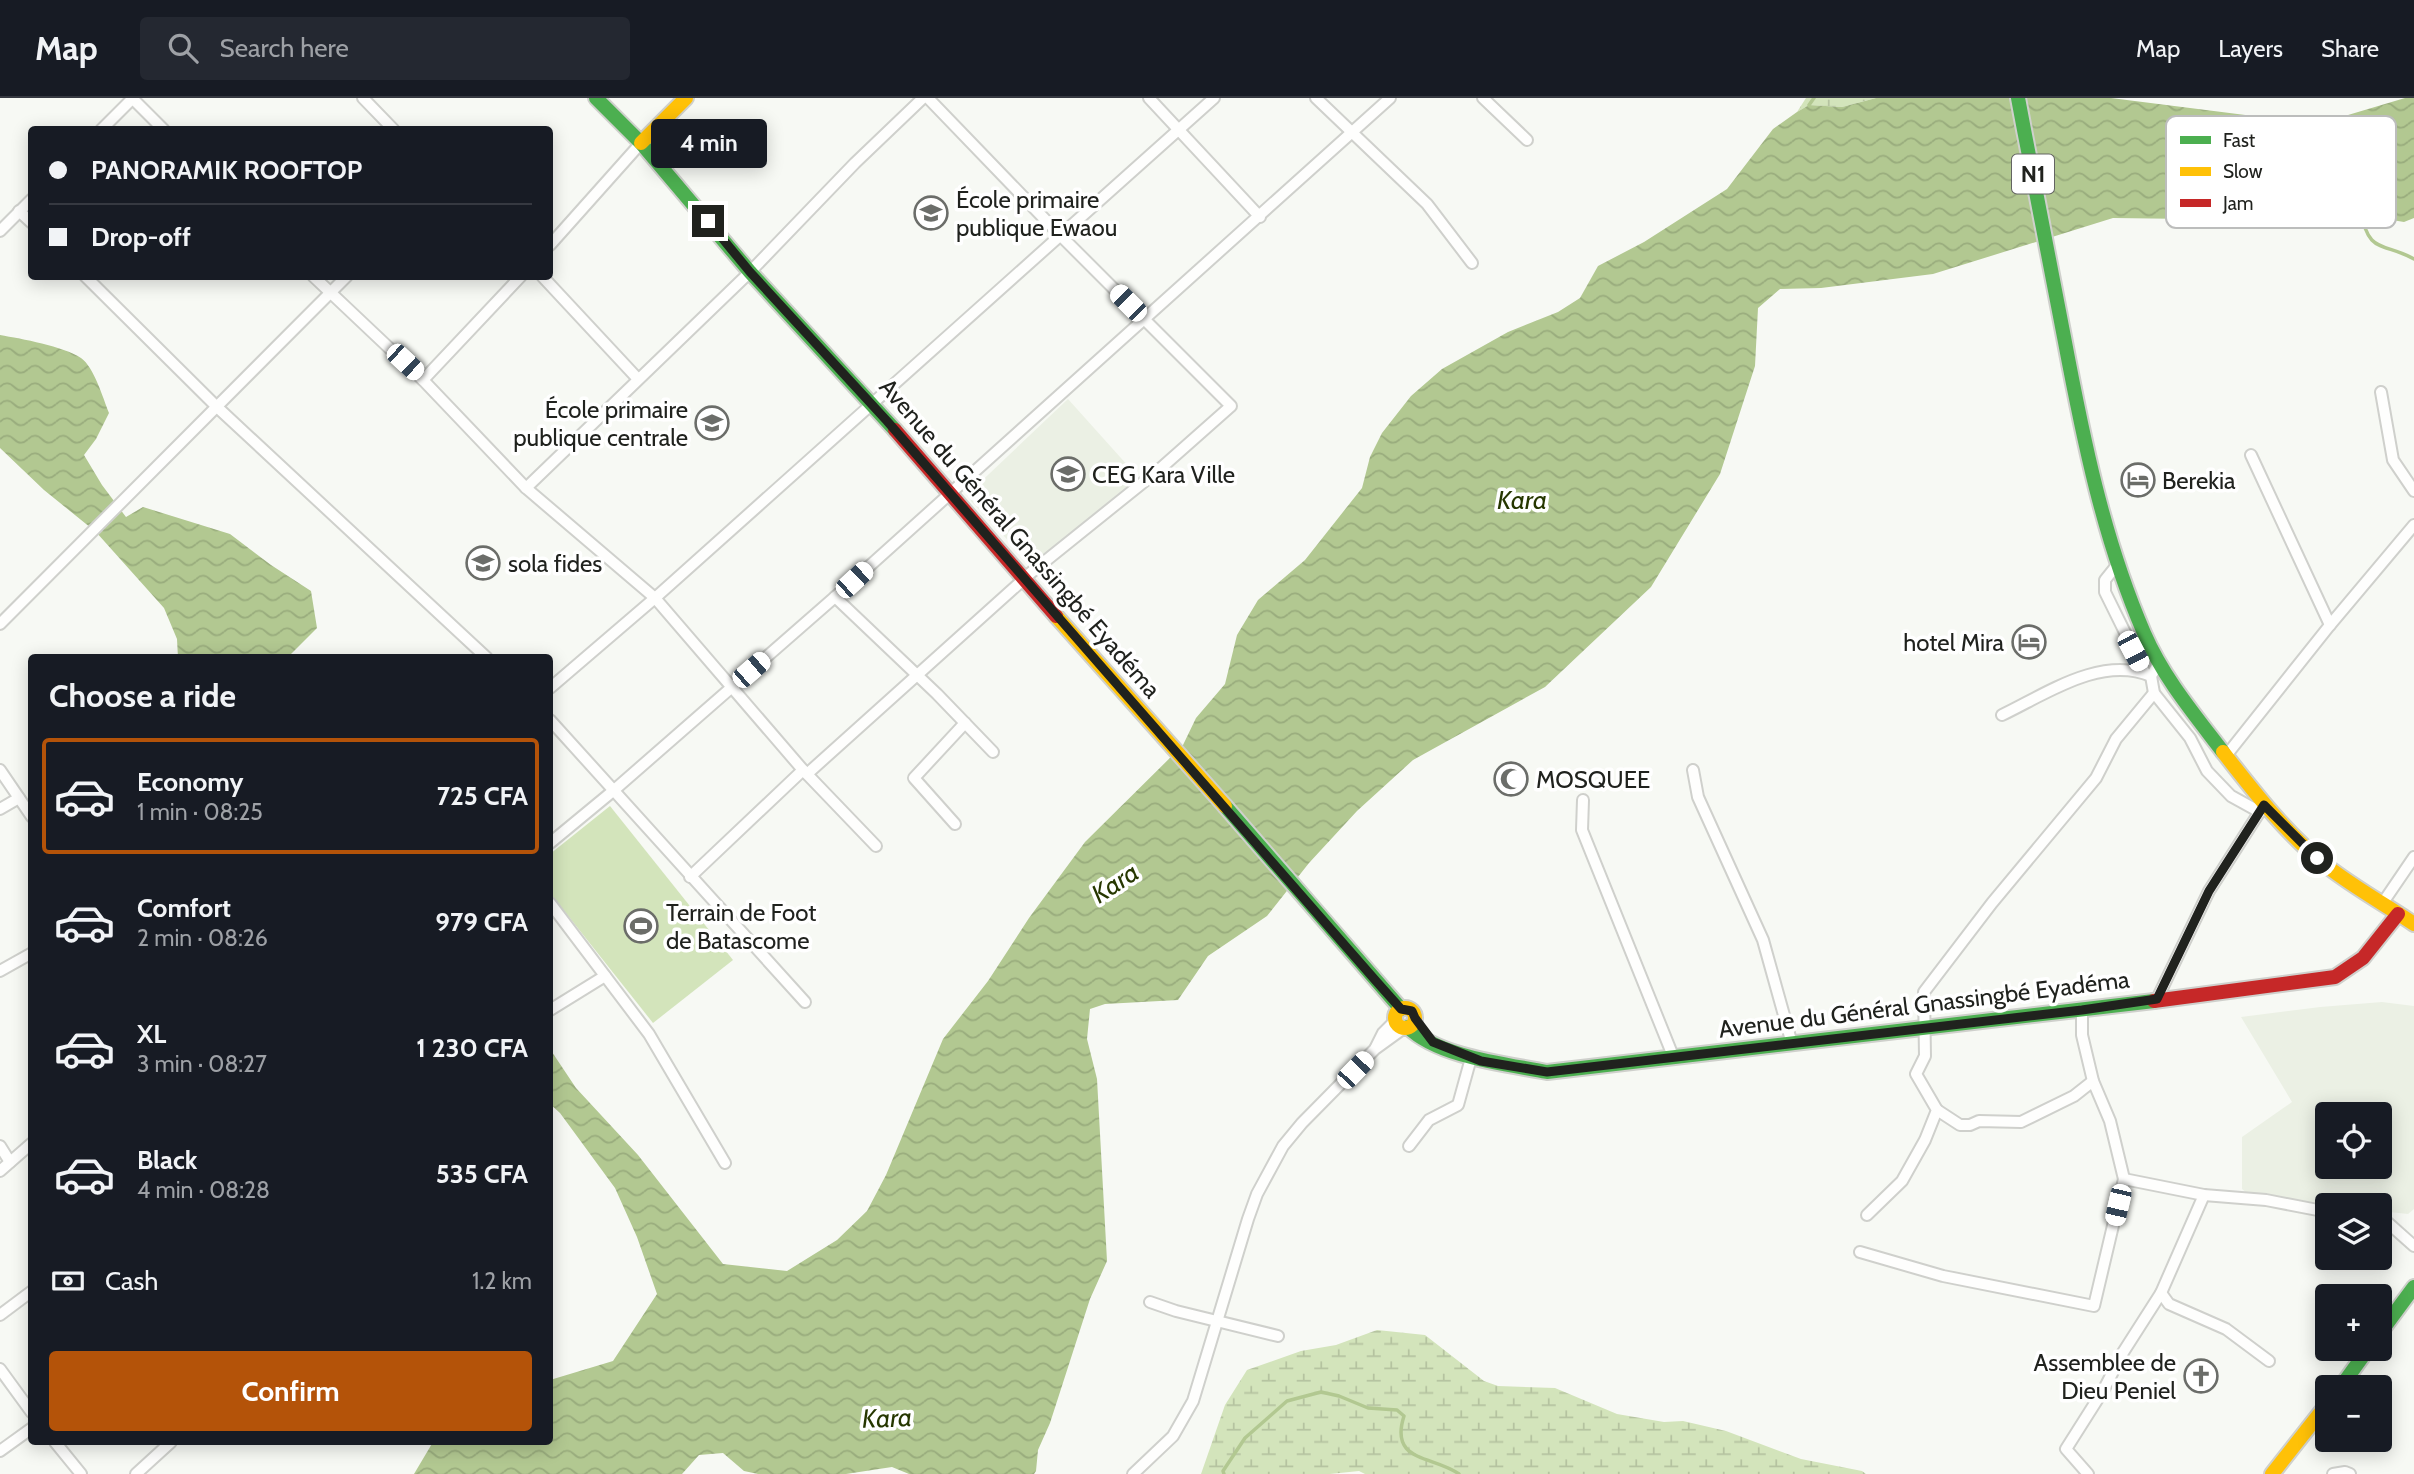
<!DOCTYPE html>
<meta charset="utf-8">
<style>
body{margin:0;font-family:Cabin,sans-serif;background:#242831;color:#f1f3f6;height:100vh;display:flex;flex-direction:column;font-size:26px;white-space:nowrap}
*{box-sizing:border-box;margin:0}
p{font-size:23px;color:#9ea1a6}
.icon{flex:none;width:38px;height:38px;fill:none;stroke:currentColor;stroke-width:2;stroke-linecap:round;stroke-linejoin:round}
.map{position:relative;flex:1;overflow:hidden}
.panel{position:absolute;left:28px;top:556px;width:525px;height:791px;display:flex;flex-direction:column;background:#171b24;border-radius:7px;box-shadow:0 4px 18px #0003}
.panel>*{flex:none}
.top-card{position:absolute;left:28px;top:28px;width:525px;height:154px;border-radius:7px;box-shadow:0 4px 18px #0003;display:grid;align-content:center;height:154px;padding:0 21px;background:#171b24}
.fabs{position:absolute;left:2315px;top:1004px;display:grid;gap:14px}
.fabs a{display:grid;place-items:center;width:77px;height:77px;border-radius:7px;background:#171b24;box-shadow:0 4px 18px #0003;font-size:35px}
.end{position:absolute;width:32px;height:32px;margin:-16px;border:9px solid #20221e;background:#fff;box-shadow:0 0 0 4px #fff}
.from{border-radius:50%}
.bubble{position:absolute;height:49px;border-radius:7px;background:#171b24;box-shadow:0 4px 18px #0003;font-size:23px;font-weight:700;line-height:49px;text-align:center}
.car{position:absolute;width:21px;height:42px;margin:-21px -10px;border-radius:9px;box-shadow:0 0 5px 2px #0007;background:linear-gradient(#fff 24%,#345 0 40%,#fff 0 76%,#345 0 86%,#fff 0)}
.top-card b{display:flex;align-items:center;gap:24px;height:66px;font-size:26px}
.top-card b+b{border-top:2px solid #363941}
.top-card i{width:18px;height:18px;background:#f1f3f6}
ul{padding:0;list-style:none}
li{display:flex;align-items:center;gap:21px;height:116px;margin:0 14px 10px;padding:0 7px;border:4px solid transparent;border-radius:7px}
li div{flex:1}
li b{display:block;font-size:26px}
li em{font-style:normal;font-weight:700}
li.selected{border-color:#b45309}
li>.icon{width:63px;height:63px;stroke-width:1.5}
h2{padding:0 21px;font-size:32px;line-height:84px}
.pay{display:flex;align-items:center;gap:18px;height:77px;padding:0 21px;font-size:26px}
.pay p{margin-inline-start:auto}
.cta{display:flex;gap:14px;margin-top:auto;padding:14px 21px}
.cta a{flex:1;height:80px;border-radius:7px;background:#b45309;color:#fff;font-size:28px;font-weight:700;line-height:80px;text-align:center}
header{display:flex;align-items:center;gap:42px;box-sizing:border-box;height:98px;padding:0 35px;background:#171b24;border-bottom:2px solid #363941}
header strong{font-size:33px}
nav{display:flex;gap:38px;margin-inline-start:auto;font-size:24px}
.search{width:490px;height:63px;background:#242831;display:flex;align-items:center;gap:18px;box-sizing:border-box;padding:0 24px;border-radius:7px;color:#9ea1a6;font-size:26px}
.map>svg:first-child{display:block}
.built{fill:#ebf0e4;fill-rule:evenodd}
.wetland{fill:url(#wetland-marsh)}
.pitch{fill:#d3e4bb}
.water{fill:url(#water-waves)}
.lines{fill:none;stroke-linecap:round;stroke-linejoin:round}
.stream{stroke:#b2c891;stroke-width:3.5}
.street-casing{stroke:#cfd0cc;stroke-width:14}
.fast-casing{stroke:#cfd0cc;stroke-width:18}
.slow-casing{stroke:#cfd0cc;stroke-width:18}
.jam-casing{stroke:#cfd0cc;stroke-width:18}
.street{stroke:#fefefd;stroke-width:10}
.fast{stroke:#4caf50;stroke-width:14}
.slow{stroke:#ffc107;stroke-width:14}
.jam{stroke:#c62828;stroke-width:14}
.route{stroke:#20221e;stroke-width:9}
.labels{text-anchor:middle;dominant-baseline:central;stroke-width:7;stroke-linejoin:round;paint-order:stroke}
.shield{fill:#fff;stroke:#636462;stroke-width:2}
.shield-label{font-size:23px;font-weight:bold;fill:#20221e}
.poi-label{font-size:24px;fill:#20221e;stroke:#fff;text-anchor:start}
.street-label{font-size:24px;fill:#20221e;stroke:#fff}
.water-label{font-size:26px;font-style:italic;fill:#263700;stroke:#fff}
.key{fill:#fff;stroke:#bcbdbc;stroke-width:2}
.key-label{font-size:19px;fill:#20221e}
</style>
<header>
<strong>Map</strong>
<div class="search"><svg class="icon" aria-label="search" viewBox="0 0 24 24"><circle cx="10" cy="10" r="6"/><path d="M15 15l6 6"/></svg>Search here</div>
<nav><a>Map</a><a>Layers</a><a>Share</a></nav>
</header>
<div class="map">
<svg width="2414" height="1376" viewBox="0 0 2414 1376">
<defs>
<pattern id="wetland-marsh" width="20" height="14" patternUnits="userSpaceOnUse" patternTransform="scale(1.75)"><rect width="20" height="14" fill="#d3e4bb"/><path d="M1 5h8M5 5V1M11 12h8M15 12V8" fill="none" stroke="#b5c3a0"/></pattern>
<pattern id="water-waves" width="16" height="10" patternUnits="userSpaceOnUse" patternTransform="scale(1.75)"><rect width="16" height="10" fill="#b2c891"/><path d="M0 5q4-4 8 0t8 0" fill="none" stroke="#99ac7d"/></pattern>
</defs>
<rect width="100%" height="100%" fill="#f7f9f4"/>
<g class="built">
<path d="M1068,301L1138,379L1032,468L971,403L970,394Z"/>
<path d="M2382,904L2414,908V1111L2408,1116L2380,1113V1108H2339L2249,1097L2242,1091V1039L2292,1004L2241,919L2320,909ZM2328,1017H2380V1069H2328Z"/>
</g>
<g class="wetland">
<path d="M1806,0H1876L1842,9L1809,7L1797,14Z"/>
<path d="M1377,1232L1425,1237L1484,1283L1498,1288L1555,1290L1617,1316L1664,1324L1683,1323L1726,1333L1801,1361L1862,1373L1866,1376H1365L1359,1373L1330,1376H1201L1225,1307L1247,1272L1301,1253L1336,1247Z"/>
</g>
<path class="pitch" d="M610,708L733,862L653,925L550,795V756Z"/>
<g class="water">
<path d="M1876,0H2111L2277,21L2348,17L2405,0H2414V120L2404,124L2362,117L2338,106L2267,95L2190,121L2113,120L1933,176L1821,190L1780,191L1758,210L1755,268L1720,376L1651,489L1545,589L1413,662L1357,713L1309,765L1267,818L1208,858L1178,902L1105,906L1090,911L1087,941L1097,981L1107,1163L1090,1201L1050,1325L1038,1352L1036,1373L1034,1376H909L892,1369L846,1376H758L744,1373L723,1355L699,1357L682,1376H414L433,1344H550V1282L613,1263L657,1196L637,1139L615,1090L560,1015L550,1006V951L576,990L638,1057L723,1166L787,1173L837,1142L867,1113L886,1077L943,941L988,883L1029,820L1085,744L1183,647L1196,620L1225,586L1237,537L1258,502L1305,462L1362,390L1370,359L1382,335L1411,298L1442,271L1508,234L1558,214L1580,200L1598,168L1644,144L1727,91L1773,31L1797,14L1809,7L1842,9Z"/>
<path d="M0,237C22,241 63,248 81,260C94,269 103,300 109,315L96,341L84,357L102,387L126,419L143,409L230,436L271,467L311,493L317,530L287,560H178L177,541L164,510L96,434L44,392L0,350Z"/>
</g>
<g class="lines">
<g class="stream">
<path d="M1809,7L1814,0"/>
<path d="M2361,113C2368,157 2384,144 2414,161"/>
<path d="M1224,1376L1223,1373L1245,1340L1287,1303L1321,1294L1339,1298L1368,1310L1397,1312L1404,1318C1389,1365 1433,1357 1459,1376"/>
</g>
<defs>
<g id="street">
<path d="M132,0L164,32"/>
<path d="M363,0L394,32"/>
<path d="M928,0L1061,138L1231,308L1161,370L1023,481"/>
<path d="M1149,0L1260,119"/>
<path d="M1316,0L1427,106L1472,165"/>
<path d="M1483,0L1527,42"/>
<path d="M101,32L133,0"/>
<path d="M19,113L32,125"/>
<path d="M0,133L32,101"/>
<path d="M550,147L641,45"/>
<path d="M85,178L217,309L487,560"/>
<path d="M313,178L423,282L526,390L655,500L803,672L876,748"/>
<path d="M542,178L638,281"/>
<path d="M423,282L521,178"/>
<path d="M2381,294L2393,362L2414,393"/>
<path d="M2251,357L2330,527"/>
<path d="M526,390L750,174L855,65L923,0"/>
<path d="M2117,467L2105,482V494L2145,575"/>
<path d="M835,499L937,596L993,654"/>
<path d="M0,526L347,178"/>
<path d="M2159,565L2151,578L2154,595L2190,640L2207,673L2231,698L2260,714"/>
<path d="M550,590L655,500L1214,0"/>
<path d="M2002,617C2046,596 2101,557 2151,578"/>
<path d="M550,622L805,904"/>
<path d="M2225,659L2330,527L2414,427"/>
<path d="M0,672L32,719"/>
<path d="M1693,672L1698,699L1763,842L1792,946"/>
<path d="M807,676L1024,481"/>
<path d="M1583,702L1582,732L1673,958"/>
<path d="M0,711L19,700"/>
<path d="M955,726L914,680L965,625"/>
<path d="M550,745L613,693L835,499L1390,0"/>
<path d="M690,779L803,672"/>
<path d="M550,805L649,936L725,1065"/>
<path d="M2382,806L2414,759"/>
<path d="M0,873L32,855"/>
<path d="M2157,901L2209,793L2264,707"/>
<path d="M550,912L605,878"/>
<path d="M1376,949L1383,935L1395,923"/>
<path d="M1937,1012L1960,1027H1970L1979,1023L2021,1024L2074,998L2093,983"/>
<path d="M0,1048L10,1064"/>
<path d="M1409,1048L1429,1022L1458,1007L1471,960"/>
<path d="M0,1073L32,1045"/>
<path d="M2124,1081L2204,1097L2266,1102L2328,1114"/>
<path d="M1867,1117L1902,1083L1925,1042L1937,1012L1916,976L1925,958L1924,894L1992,805L2096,680L2116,641L2154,595"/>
<path d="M2380,1123L2387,1124L2414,1148"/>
<path d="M1860,1154L1943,1178L2094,1208L2124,1081L2110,1023L2093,983L2082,937V912"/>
<path d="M2161,1195L2169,1206L2226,1231L2269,1263"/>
<path d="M1150,1204L1176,1213L1278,1238"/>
<path d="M0,1217L32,1193"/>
<path d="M0,1271L32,1315"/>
<path d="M55,1344L81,1376"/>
<path d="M0,1353L32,1330"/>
<path d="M136,1376L171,1344"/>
<path d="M1133,1376L1173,1338L1193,1303L1248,1121L1257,1096L1283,1048L1302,1025L1375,951L1404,930"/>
<path d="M2088,1376L2066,1351L2104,1291L2122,1256L2161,1195L2204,1097"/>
<path d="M2333,1376L2345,1374L2350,1376"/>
</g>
<g id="fast">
<path d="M596,0L641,45L750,174L895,332"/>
<path d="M2018,0C2033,80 2049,160 2064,239C2083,340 2103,440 2144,535C2163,579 2194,616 2223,654"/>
<path d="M1225,708L1401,911"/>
<path d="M1408,929C1438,959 1506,966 1547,974L2154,903"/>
<path d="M2380,1235L2414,1189"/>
<path d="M2340,1290L2368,1251"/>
</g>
<g id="slow">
<path d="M641,45L686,0"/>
<path d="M1056,518L1225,708"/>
<path d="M2223,654C2255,695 2287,737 2328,769C2355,790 2386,807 2414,826"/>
<circle cx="1405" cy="920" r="10"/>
<path d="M2272,1376L2328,1305"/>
</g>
<g id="jam">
<path d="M895,332L1056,518"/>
<path d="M2154,903L2335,879L2363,860L2398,816"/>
</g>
</defs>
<use href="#street" class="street-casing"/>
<use href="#fast" class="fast-casing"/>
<use href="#slow" class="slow-casing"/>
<use href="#jam" class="jam-casing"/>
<use href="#street" class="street"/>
<use href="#fast" class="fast"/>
<use href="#slow" class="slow"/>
<use href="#jam" class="jam"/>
</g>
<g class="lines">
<path class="route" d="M708,123L750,174L887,323L1376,883L1401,911L1412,913L1415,920L1433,944L1481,963L1547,974L2082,912L2157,901L2209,793L2264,707L2317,760"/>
</g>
<defs>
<symbol id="school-ring" viewBox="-11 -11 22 22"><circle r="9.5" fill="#fff" stroke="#6b6d69" stroke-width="1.5"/><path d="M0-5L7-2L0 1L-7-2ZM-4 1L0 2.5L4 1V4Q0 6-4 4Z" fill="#6b6d69"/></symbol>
<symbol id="hotel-ring" viewBox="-11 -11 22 22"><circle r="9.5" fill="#fff" stroke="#6b6d69" stroke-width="1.5"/><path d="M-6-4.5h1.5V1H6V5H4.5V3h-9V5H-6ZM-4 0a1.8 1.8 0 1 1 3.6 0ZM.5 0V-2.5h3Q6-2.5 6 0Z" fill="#6b6d69"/></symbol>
<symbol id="mosque-ring" viewBox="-11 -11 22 22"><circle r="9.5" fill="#fff" stroke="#6b6d69" stroke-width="1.5"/><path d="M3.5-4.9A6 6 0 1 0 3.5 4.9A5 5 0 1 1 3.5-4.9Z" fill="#6b6d69"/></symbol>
<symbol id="stadium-ring" viewBox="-11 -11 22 22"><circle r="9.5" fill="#fff" stroke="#6b6d69" stroke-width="1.5"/><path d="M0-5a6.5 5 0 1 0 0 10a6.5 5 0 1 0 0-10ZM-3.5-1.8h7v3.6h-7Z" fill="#6b6d69"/></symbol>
<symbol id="church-ring" viewBox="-11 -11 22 22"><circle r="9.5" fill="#fff" stroke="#6b6d69" stroke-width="1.5"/><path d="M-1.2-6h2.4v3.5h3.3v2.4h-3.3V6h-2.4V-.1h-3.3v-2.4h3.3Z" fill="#6b6d69"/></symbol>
</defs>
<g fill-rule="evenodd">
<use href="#school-ring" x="912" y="96" width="38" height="38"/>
<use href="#school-ring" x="693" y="306" width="38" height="38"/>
<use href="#school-ring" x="1049" y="357" width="38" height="38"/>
<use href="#hotel-ring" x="2119" y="363" width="38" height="38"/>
<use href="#school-ring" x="464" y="446" width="38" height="38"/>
<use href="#hotel-ring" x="2010" y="525" width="38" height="38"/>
<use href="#mosque-ring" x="1492" y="662" width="38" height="38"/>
<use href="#stadium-ring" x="622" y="809" width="38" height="38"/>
<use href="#church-ring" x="2182" y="1259" width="38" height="38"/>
</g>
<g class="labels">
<rect class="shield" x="2012" y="56.5" width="42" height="39" rx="5"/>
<g class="shield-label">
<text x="2033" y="76">N1</text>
</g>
<g class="poi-label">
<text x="956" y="101">École primaire<tspan x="956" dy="28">publique Ewaou</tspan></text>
<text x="688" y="311" text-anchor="end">École primaire<tspan x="688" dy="28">publique centrale</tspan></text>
<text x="1092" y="376">CEG Kara Ville</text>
<text x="2162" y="382">Berekia</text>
<text x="508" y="465">sola fides</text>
<text x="2004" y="544" text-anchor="end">hotel Mira</text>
<text x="1536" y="681">MOSQUEE</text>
<text x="666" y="814">Terrain de Foot<tspan x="666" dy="28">de Batascome</tspan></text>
<text x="2176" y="1264" text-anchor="end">Assemblee de<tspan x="2176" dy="28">Dieu Peniel</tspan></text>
</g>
<g class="street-label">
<text transform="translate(1020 440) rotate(49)">Avenue du Général Gnassingbé Eyadéma</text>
<text transform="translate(1924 906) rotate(-7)">Avenue du Général Gnassingbé Eyadéma</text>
</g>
<g class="water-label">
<text x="1522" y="402">Kara</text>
<text transform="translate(1115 785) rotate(-33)">Kara</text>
<text transform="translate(887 1320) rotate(-2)">Kara</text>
</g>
</g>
<rect x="2166" y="18" width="230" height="112" rx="10" class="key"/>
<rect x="2180" y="38" width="31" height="8" fill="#4caf50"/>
<rect x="2180" y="69" width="31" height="9" fill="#ffc107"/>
<rect x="2180" y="101" width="31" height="8" fill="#c62828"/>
<g class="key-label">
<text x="2223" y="49">Fast</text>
<text x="2223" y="80">Slow</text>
<text x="2223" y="112">Jam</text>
</g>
</svg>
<div class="fabs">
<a><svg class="icon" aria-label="locate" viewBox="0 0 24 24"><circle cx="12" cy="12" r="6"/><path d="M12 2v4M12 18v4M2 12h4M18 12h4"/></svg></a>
<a><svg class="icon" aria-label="layers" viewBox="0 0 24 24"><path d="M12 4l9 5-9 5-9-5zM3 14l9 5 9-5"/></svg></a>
<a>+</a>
<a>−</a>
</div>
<i class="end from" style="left:2317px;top:760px"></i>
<i class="end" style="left:708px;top:123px"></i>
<div class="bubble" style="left:651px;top:21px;width:116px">4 min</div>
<i class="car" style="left:1128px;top:205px;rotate:315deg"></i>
<i class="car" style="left:405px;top:264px;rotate:133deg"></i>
<i class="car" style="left:854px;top:482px;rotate:47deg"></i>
<i class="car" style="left:2133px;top:553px;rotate:152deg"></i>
<i class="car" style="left:751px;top:572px;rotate:49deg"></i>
<i class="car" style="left:1355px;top:972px;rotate:44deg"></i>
<i class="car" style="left:2118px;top:1107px;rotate:193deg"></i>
<div class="top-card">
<b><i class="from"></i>PANORAMIK ROOFTOP</b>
<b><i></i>Drop-off</b>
</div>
<section class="panel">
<h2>Choose a ride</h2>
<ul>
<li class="selected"><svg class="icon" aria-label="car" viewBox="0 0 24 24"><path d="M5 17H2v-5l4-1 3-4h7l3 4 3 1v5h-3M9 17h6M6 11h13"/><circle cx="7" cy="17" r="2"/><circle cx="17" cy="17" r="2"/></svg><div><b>Economy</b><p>1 min · 08:25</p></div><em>725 CFA</em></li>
<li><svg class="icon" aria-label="car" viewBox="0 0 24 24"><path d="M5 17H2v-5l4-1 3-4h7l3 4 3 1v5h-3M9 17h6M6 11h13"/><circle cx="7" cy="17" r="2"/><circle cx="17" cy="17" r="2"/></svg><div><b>Comfort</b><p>2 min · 08:26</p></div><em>979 CFA</em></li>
<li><svg class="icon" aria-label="car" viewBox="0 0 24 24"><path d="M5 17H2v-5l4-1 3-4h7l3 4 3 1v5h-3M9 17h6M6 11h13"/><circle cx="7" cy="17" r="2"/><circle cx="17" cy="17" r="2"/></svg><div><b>XL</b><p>3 min · 08:27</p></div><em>1 230 CFA</em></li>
<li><svg class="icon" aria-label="car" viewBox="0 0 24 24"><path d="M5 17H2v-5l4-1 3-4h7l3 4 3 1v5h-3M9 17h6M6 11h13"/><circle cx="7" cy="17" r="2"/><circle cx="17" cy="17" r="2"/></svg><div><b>Black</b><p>4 min · 08:28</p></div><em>535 CFA</em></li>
</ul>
<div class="pay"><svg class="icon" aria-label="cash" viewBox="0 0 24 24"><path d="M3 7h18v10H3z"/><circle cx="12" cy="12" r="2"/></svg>Cash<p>1.2 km</p></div>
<div class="cta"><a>Confirm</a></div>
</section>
</div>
